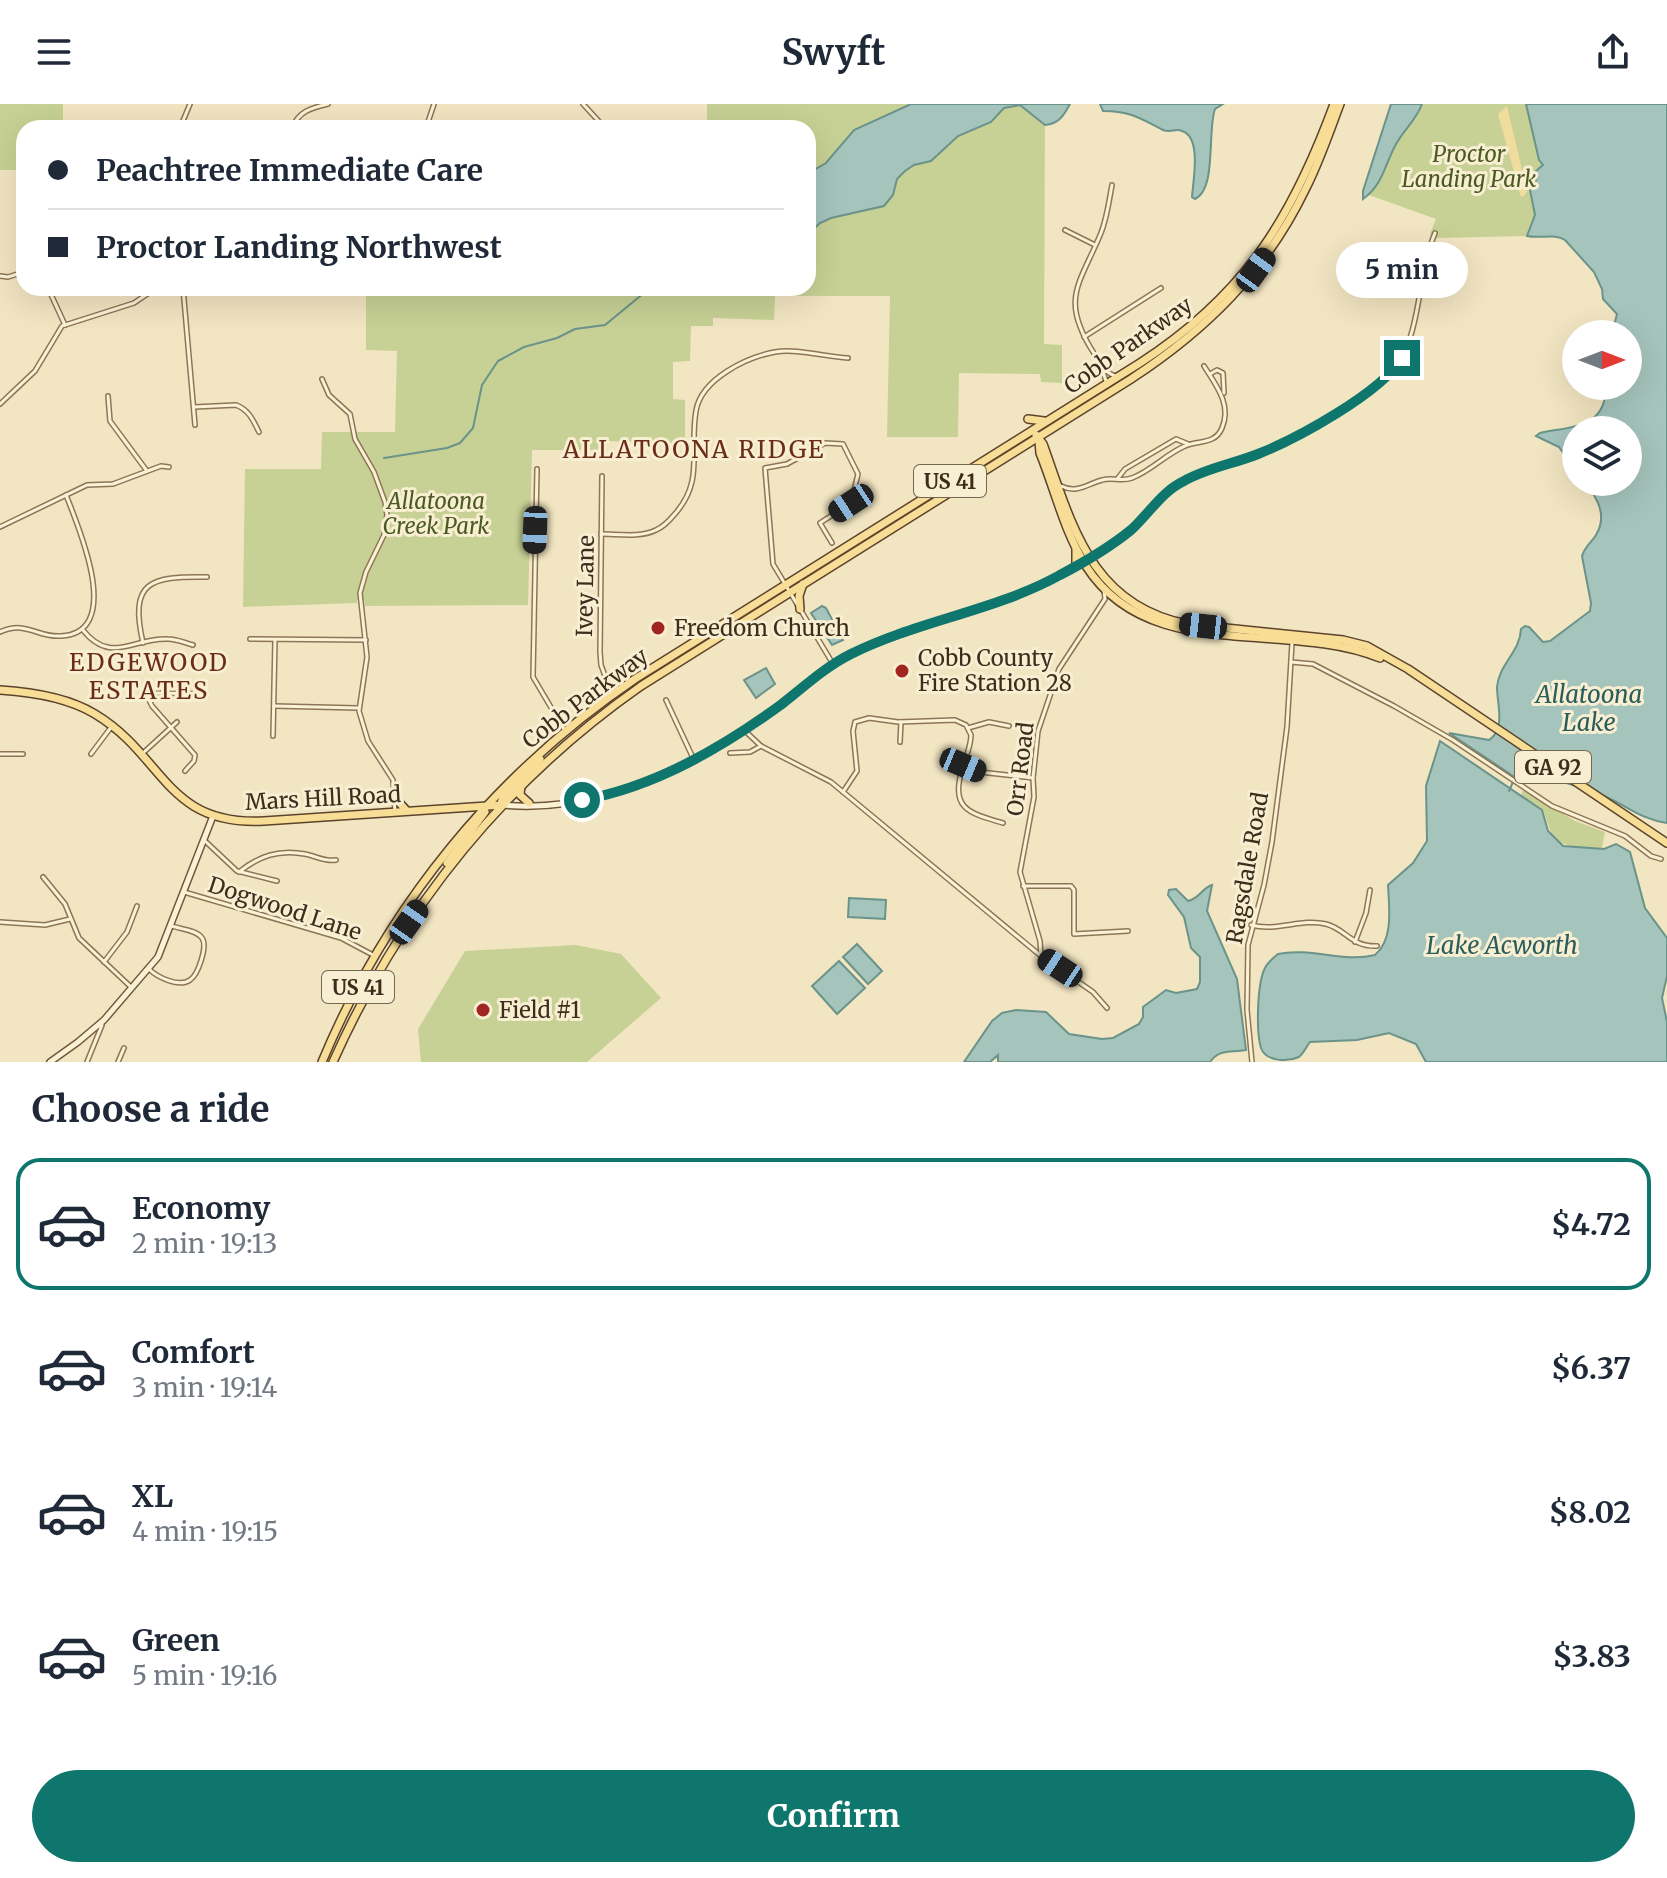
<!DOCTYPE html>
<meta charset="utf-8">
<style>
body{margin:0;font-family:Merriweather,serif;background:#f6f6f7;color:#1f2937;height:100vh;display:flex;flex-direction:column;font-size:30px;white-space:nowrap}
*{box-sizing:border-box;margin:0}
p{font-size:26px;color:#747a83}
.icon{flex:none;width:44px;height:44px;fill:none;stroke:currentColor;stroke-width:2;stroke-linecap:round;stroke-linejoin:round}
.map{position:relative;height:958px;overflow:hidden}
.drawer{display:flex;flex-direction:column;background:#fff;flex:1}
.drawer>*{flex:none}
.top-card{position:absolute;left:16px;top:16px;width:800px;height:176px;border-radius:24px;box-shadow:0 8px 32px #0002;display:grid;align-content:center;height:176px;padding:0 32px;background:#fff}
.needle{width:52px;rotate:90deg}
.tools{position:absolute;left:1562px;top:216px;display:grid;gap:16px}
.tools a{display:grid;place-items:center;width:80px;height:80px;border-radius:50%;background:#fff;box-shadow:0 8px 32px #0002;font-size:40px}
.end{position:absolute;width:36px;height:36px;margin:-18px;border:10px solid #0f766e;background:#fff;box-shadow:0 0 0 4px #fff}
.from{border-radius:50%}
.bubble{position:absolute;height:56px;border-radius:28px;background:#fff;box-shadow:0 8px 32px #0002;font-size:26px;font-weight:700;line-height:56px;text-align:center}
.car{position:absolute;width:24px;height:48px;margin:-24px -12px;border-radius:10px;box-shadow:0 0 6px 2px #0007;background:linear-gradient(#222 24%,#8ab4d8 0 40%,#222 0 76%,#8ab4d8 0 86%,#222 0)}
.top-card b{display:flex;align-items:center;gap:28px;height:76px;font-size:30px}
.top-card b+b{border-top:2px solid #e0e1e3}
.top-card i{width:20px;height:20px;background:#1f2937}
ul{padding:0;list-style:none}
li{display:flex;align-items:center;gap:24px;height:132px;margin:0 16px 12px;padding:0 16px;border:4px solid transparent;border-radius:24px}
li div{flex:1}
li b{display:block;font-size:30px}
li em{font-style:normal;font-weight:700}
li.selected{border-color:#0f766e}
li>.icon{width:72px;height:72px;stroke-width:1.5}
h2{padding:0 32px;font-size:36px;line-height:96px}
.button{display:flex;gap:16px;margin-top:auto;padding:16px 32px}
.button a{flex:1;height:92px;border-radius:48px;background:#0f766e;color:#fff;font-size:32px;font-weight:700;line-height:92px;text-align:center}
header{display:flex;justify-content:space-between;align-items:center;height:104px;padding:0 32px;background:#fff;font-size:36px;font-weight:700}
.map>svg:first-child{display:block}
.green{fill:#c7d195}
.sand{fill:#f0dd9d}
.water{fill:#a5c4bc;stroke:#6a938a;stroke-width:2}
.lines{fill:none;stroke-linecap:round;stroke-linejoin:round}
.stream{stroke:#6a938a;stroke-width:2}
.street-casing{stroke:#8d7657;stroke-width:6}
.secondary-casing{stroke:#6f573a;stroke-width:8}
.primary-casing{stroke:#5b432c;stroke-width:10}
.street{stroke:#fbf2d6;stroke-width:3}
.secondary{stroke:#fbf2d6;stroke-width:5}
.primary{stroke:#f8dd97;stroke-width:7}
.route{stroke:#0f766e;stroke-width:10}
.poi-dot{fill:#a12622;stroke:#f8efd2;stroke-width:3}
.labels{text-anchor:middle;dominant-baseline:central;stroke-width:6;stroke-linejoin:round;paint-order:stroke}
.shield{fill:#f8efd2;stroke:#746753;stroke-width:2}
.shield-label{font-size:20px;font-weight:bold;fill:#3c2d1d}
.park-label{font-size:22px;font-style:italic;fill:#4a5a22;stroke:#f8efd2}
.street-label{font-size:22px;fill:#3c2d1d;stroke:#f8efd2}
.poi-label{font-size:22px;fill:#3c2d1d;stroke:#f8efd2;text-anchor:start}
.neighbourhood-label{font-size:24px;letter-spacing:2px;fill:#6c2d18;stroke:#f8efd2}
.water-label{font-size:24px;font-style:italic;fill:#2b5d5b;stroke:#f8efd2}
</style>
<header><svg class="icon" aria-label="menu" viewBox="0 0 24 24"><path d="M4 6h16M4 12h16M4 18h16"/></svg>Swyft<svg class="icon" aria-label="share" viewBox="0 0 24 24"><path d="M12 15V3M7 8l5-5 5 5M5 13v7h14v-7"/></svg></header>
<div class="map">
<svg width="1667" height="958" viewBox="0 0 1667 958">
<rect width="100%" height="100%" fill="#f2e5c2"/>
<g class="green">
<path d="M0,0H63V24H24V66H0Z"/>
<path d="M707,0H911L854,26L826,59L814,66L808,74V24H667V21L707,19Z"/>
<path d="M1422,0H1526L1539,56L1544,61L1535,78L1529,81L1535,111L1527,132L1437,134L1430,130L1436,115L1369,91C1382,74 1386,55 1397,38C1405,24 1416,15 1422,0Z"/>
<path d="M1012,1H1020L1045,21L1044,240L1062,241V279L1041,278L1040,270L959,269L958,333H887L890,192H775L774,216L713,214V222H691L690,257L673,258V295L685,296V340L607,337V346H532L528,501L365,502L364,496H357V499L243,503L245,365H321L322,328H395L397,247L366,246V184H808V130L820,119L831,114L884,102L897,74L905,67L914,61L931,57L958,32L991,18L1004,4Z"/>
<path d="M1523,686L1575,717L1605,728L1602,744L1577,743L1559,739L1552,732L1544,709L1521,691Z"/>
<path d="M576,841L621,850L661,894L587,958H421L418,925L465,847Z"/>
</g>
<path class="sand" d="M1507,2L1522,66L1531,64L1538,72C1534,80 1528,83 1525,91L1521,93L1498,10Z"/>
<g class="water">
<path d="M911,0H1070C1064,11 1059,20 1045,21L1020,1L1004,4L991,18L958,32L931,57L914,61L905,67L897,75L893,91L884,102L831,114L820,119L808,130V74L814,66L826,59L854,26Z"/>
<path d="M1100,0H1223L1215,5C1207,27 1217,85 1195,95L1192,93C1193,77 1202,33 1182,27C1175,24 1171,29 1163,26C1140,14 1130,7 1103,7Z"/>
<path d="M1391,0H1422C1416,17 1403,26 1395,42C1385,61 1382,82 1363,95V87Z"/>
<path d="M1526,0H1667V719C1642,716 1626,701 1604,692C1581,682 1555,676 1531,669L1520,675L1516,674L1449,629L1489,636C1506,625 1497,600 1497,583C1499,560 1520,548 1521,525L1525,522L1529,523L1543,538L1550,537L1590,507L1591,499L1582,452C1585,442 1592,438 1596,431C1608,411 1597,394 1585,378H1628V326H1576V367L1559,343L1536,332L1540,329C1572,322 1606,325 1606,282H1628V230H1612L1617,210L1603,195L1602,185L1594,168L1565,136C1555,129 1540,135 1527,132L1535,111L1529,81L1535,78L1538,72L1535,68L1543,61L1539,56Z"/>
<path d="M822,502L826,504L843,536L832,541L811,509Z"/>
<path d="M766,564L775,580L756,594L744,576Z"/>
<path d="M1440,637L1542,706L1548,727L1563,742L1604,745L1616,740L1630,748L1645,804L1667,834V872L1662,894L1667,918V958H1426L1416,940L1389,929L1357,936L1310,938C1306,943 1304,949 1299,953C1288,958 1266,958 1261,944C1256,928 1257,879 1265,864C1268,858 1273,854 1278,850C1311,843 1343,859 1375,851C1394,835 1389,803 1388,781L1413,759L1427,737L1426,682Z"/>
<path d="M1212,781L1207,807L1237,875L1246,946C1231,949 1220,944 1210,958H998V951L990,958H964L992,917L1002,909L1016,906L1046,908L1069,930L1102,935L1113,934L1139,920L1143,913V903L1166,886L1176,889L1197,885L1200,878V853L1191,844L1184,813L1168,791L1169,786L1176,785L1188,797C1199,795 1202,784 1212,781Z"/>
<path d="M849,794L886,796L885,815L848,813Z"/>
<path d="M857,840L882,867L868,880L843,853Z"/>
<path d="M839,857L865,884L837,910L812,882Z"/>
</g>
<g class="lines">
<g class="stream">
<path d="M384,354L447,344L460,339L473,324L482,281L498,257L524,243L557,234L575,225L605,221L650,184"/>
<path d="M1509,687L1516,671"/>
</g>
<defs>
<g id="street">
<path d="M583,0L605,24"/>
<path d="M180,24L190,0"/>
<path d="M292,24C299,7 311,4 328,0"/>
<path d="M426,24L434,0"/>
<path d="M1112,81C1109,97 1107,114 1101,129C1079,182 1059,195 1095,251C1100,259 1106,270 1116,272"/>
<path d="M23,111L24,112"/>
<path d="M1065,126L1095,141"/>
<path d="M0,172L8,173L24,168"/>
<path d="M48,184L65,221"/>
<path d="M183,184L195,321"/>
<path d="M1084,233L1161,184"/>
<path d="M1101,262L1106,277"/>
<path d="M1210,270L1217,266L1223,269L1224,289"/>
<path d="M322,275L329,291L350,310L355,335L374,368L385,398L387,411L384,431L366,468L360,489L367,553L359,607L368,637L393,676L395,708"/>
<path d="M108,292L110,317L147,367"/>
<path d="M0,300L35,267L62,222L134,199L156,184"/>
<path d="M194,303L236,301C249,306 253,316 259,328"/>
<path d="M537,365L533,573L565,627"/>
<path d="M602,372L600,548L601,561L612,591"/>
<path d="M1118,374L1125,365L1176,335L1188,340"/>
<path d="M1061,382C1077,390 1087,380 1102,376C1112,373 1122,378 1132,374C1151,367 1166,350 1185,342C1198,336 1215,341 1222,324C1232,301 1216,281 1204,262"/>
<path d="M0,423L87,381L113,380L161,362L169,363"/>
<path d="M601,430C618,430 640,434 656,426C663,423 669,417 674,411C705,377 689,347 696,307C701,275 747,253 775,248C797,244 825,253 848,254"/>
<path d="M832,439L820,419L851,399L858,370L843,340L825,339L787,360L765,364L773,460L833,560"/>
<path d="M1091,452C1105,443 1120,435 1132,425C1149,410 1161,390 1181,378C1203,365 1231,360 1256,351C1290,338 1380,289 1399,259C1421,223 1418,169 1435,129"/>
<path d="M82,525C111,562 133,533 168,535C177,535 185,539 193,541"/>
<path d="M0,528C27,516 37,534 61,532C125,529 78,422 66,391"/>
<path d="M250,535L366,536"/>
<path d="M143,539C129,477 150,472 207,473"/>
<path d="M1291,558L1313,560L1394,602L1453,636L1552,702L1625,732L1651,752L1661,755"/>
<path d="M666,596L694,656"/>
<path d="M274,602L358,604"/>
<path d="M968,624L989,618L1009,622"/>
<path d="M744,626L761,642L831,678L1041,852L1093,888L1107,904"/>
<path d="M273,632L275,536"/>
<path d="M900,638L901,618"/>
<path d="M143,649L177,618"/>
<path d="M730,649L750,648L761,642"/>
<path d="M0,650H23"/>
<path d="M91,650L112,622"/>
<path d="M963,661L980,668L1033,674"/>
<path d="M185,667L194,657L195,651L152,602L148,594L157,589L203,590"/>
<path d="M843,688L857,667L853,627L855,618L869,614L898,618L955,616L966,621L971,631C971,642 966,652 963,663C949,704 968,709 1003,719"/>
<path d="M204,736L237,767L277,777"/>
<path d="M239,768C259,752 279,745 305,750C316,752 325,758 336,756"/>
<path d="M43,773L65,800L79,834L132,884"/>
<path d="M1023,782H1071L1074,786V830L1128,827"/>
<path d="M184,788L341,834L373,851"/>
<path d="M0,818L45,821L70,815"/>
<path d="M1251,821C1277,828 1301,814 1326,820C1346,825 1351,843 1377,842"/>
<path d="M1355,838L1366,809L1370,786"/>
<path d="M1041,852L1040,837L1020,768L1034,693L1033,674L1038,627L1059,565L1105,495L1104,486"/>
<path d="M104,858L127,828L137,802"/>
<path d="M149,865C157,873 179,884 190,876C198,871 208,842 202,834C197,826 180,825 172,822"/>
<path d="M87,958L102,921"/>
<path d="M118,958L124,944"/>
<path d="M1252,958L1247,906L1248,841L1264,781L1272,738L1287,623L1292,539"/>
</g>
<g id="secondary">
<path d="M503,701C596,710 688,665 763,613C793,593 819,565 852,550C925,515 1010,504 1078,460"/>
<path d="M50,958L78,938L104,916L158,853L213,712"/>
</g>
<g id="primary">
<path d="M1028,315L1044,317"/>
<path d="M1036,331L1043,340C1072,420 1090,501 1187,520L1343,536L1367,542L1408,565L1667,739"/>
<path d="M1039,337L1040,349C1055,386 1064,427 1086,462C1150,562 1286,515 1380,554"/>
<path d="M1076,446V461"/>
<path d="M800,505L799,492L803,480"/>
<path d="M0,586C32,588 67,593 95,610C165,652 165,722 264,717L502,701"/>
<path d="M521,681L520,691L529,699"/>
<path d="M395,694L406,706"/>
<path d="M501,699L504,691L540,655"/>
<path d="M447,759L485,708"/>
<path d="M322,958C387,802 495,670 635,575L1140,259C1245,191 1292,114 1334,0"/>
<path d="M333,958C401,806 504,678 641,582L1131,275C1206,226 1266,167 1305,86C1319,59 1329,29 1340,0"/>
</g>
</defs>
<use href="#street" class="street-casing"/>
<use href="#secondary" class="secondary-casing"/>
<use href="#primary" class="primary-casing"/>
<use href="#street" class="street"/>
<use href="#secondary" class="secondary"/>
<use href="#primary" class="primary"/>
</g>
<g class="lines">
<path class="route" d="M582,696C655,683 723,643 782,600C805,582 825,563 851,550C917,517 995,507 1060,471C1083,459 1110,443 1131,426C1149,410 1161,388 1184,377C1207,364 1233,360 1258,350C1296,335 1381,289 1402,254"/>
</g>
<g class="poi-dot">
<circle cx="658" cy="524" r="8"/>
<circle cx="902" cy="567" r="8"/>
<circle cx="483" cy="906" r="8"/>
</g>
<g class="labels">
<g class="shield">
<rect x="914" y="361" width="72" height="32" rx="6"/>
<rect x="1515" y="647" width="76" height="32" rx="6"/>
<rect x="322" y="867" width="72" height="32" rx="6"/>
</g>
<g class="shield-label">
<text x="950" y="377">US 41</text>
<text x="1553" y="663">GA 92</text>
<text x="358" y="883">US 41</text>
</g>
<g class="park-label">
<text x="1469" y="50">Proctor<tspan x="1469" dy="25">Landing Park</tspan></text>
<text x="436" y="397">Allatoona<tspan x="436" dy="25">Creek Park</tspan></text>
</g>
<g class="street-label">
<text transform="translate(1128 241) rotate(-35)">Cobb Parkway</text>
<text transform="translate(585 482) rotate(-89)">Ivey Lane</text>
<text transform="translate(585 594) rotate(-37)">Cobb Parkway</text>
<text transform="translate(1020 665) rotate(-83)">Orr Road</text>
<text transform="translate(323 694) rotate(-3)">Mars Hill Road</text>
<text transform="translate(1247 764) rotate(-80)">Ragsdale Road</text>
<text transform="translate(285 804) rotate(18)">Dogwood Lane</text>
</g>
<g class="poi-label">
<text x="674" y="524">Freedom Church</text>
<text x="918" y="554">Cobb County<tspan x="918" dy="25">Fire Station 28</tspan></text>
<text x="499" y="906">Field #1</text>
</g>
<g class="neighbourhood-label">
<text x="694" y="345">ALLATOONA RIDGE</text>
<text x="149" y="558">EDGEWOOD<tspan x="149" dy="28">ESTATES</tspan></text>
</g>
<g class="water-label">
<text x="1589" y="590">Allatoona<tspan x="1589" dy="28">Lake</tspan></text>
<text x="1502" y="841">Lake Acworth</text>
</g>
</g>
</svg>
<div class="tools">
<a><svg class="needle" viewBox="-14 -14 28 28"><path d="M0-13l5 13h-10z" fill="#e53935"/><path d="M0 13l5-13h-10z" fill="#747a83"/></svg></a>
<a><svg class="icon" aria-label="layers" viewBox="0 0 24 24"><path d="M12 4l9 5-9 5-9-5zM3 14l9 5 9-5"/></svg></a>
</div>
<i class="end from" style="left:582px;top:696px"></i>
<i class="end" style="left:1402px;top:254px"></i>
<div class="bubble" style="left:1336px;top:138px;width:132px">5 min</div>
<i class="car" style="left:1256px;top:166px;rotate:36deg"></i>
<i class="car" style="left:851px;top:399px;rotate:237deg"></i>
<i class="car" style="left:535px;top:426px;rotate:182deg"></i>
<i class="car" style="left:1203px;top:522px;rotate:276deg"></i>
<i class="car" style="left:963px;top:661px;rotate:113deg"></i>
<i class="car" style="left:409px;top:818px;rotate:35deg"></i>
<i class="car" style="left:1060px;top:864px;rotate:303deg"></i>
<div class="top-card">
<b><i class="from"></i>Peachtree Immediate Care</b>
<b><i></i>Proctor Landing Northwest</b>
</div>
</div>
<section class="drawer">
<h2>Choose a ride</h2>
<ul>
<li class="selected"><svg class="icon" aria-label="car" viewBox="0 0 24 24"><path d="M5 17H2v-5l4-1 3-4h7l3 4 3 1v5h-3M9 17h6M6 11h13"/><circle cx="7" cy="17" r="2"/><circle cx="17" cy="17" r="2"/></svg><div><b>Economy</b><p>2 min · 19:13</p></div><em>$4.72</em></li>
<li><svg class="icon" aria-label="car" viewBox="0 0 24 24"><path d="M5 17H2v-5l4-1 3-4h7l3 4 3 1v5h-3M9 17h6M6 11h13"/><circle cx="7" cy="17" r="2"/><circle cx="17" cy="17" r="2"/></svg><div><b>Comfort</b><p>3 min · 19:14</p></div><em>$6.37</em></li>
<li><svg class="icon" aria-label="car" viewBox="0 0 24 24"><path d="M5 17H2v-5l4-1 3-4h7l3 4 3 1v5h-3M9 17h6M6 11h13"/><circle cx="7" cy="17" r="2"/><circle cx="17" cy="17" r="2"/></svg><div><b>XL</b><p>4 min · 19:15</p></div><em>$8.02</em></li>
<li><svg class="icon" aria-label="car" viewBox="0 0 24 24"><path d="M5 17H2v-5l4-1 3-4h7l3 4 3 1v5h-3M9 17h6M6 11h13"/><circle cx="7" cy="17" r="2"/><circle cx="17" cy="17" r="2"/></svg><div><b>Green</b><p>5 min · 19:16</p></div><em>$3.83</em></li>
</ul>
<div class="button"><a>Confirm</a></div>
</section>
